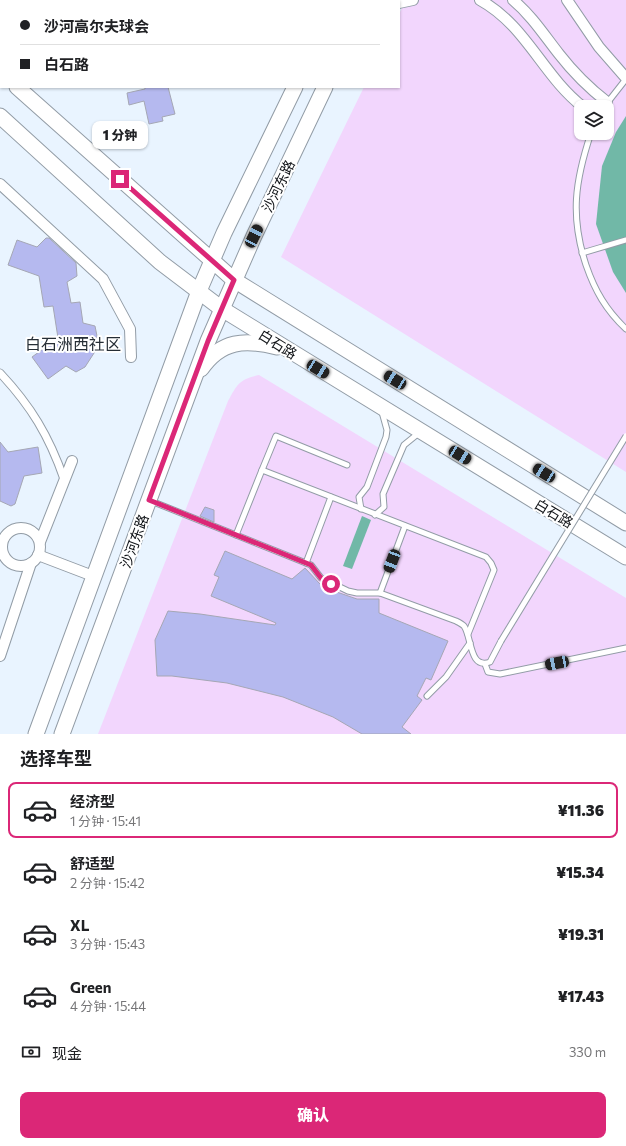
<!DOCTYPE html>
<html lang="zh">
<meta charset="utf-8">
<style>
body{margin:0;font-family:Commissioner,"Noto Sans SC",sans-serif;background:#f6f6f6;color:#202124;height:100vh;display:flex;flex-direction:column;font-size:15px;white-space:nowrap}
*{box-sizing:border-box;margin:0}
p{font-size:13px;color:#757577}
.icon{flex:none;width:22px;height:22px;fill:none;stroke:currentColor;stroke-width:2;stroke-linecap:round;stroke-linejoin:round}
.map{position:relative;height:734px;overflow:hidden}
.side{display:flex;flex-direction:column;background:#fff;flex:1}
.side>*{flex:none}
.hud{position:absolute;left:0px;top:0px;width:400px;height:88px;box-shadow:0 1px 3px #0004;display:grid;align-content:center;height:88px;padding:0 20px;background:#fff}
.buttons{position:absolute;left:574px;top:100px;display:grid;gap:8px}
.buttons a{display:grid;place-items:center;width:40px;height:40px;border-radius:8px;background:#fff;box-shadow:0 1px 3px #0004;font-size:20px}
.end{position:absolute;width:18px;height:18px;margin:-9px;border:5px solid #db2777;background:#fff;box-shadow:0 0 0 2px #fff}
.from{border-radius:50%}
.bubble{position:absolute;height:28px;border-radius:8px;background:#fff;box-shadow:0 1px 3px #0004;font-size:13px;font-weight:800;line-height:28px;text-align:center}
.car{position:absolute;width:12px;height:24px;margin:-12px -6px;border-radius:5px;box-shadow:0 0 3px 1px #0007;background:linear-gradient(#222 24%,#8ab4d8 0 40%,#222 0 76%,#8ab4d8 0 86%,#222 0)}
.hud b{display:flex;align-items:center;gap:14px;height:38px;font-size:15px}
.hud b+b{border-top:1px solid #e0e0e0}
.hud i{width:10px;height:10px;background:#202124}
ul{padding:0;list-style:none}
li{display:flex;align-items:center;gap:12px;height:56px;margin:0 8px 6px;padding:0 12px;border:2px solid transparent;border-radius:8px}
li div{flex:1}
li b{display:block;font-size:15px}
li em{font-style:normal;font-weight:800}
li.active{border-color:#db2777}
li>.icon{width:36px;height:36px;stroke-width:1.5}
h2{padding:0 20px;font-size:18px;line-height:48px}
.pay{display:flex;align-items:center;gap:10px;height:44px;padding:0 20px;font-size:15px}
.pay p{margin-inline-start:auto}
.cta{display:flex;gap:8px;margin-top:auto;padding:8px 20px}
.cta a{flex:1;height:46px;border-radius:8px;background:#db2777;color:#fff;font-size:16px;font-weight:800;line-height:46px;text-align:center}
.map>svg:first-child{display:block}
.green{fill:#f2d6fd;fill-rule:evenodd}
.water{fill:#71b8a7}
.building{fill:#b5b9ef;stroke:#a5a7b4}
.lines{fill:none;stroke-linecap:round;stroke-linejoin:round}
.service-casing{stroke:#929ca6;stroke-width:7}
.pedestrian-casing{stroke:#929ca6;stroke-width:9}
.minor-casing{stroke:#929ca6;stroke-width:12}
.primary-casing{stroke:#929ca6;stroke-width:17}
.service{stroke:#fff;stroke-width:5}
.pedestrian{stroke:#fff;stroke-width:7}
.minor{stroke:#fff;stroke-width:10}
.primary{stroke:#fff;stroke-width:15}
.service-bridge-casing{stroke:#929ca6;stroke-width:7;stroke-linecap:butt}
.service-bridge{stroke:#fff;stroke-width:5}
.route{stroke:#db2777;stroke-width:5}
.labels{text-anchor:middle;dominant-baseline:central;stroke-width:4;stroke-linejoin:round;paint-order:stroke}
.street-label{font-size:14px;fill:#0f1216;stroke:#fff}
.quarter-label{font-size:16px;fill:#252d35;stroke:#fff}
</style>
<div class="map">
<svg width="626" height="734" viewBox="0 0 626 734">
<rect width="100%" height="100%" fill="#e9f4ff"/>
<g class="green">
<path d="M406,0H626V472L281,257L364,87H399V14ZM581,107H607V133H581Z"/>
<path d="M259,375L626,598V734H98L228,401C237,384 240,379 259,375Z"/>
</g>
<g class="water">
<path d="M626,116V293L613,272L596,224L602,166L616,132Z"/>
<path d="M362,516L371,520L352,569L343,566Z"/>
</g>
<g class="building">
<path d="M145,87H168L175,114L162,117L163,121L149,124L144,101L129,105L127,93L145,89Z"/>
<path d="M46,238H49L76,263L77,276L67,282L71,303L80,302L83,323L95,326L97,336L96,350L85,367L76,372L66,366L48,379L32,357L58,338L53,306L44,307L39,276L8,265L17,240L37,247Z"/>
<path d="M0,442L8,452L38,447L42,473L24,476L15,504L11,506L0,501Z"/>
<path d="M205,507L214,510V522L200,516Z"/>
<path d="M225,551L292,579L305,568L320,584L328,589L357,599H379V613L448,641L431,680L426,678L417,696L422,700L402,727L411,734H362L333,717L283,697L227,683L172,676H157L155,640L168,611L200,614L275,625L276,623L211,596L219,577L214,575Z"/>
</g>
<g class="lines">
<defs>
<g id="service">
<path d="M604,107L626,79"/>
<path d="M591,133C575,181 570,216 586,265C595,291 606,310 626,329"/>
<path d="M582,253L626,240"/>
<path d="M262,470L276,436L347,465"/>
<path d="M151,501L311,565L321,578L348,591L357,593H380L456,621C458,622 462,624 464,626C472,637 469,670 490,662L501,641"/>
<path d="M361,509L359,497L367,487L386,437L387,430L382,412"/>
<path d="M375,515L384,507L383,494L404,445L420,432"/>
<path d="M236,535L262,470L486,557L491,563L494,570L468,634"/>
<path d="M306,563L331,497"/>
<path d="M380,593L405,526"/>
<path d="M485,664L488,672L500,674L626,648"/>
<path d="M427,696L446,677L470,643"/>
</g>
<g id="pedestrian">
<path d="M0,373C31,406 49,436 64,479"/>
<path d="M0,547L2,546"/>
</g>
<g id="minor">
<path d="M480,0C526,25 543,76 583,107"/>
<path d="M513,0C532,16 544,35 559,54C573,72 589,88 607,102"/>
<path d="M567,0L599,47L626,78"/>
<path d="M399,3L413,0"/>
<path d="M0,184L103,279L130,329L131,357"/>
<circle cx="21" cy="547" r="19"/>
<path d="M40,542L72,461"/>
<path d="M38,555L93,576"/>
<path d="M0,656L31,563"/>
</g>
<g id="primary">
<path d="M336,1V0"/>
<path d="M366,1L367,0"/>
<path d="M0,72L1,73"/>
<path d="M17,87L234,280L626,523"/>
<path d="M0,116L160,262L222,309L626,557"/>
<path d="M201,369C221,340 245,339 277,347"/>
<path d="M36,734L199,291L224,233L295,87"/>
<path d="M62,734L208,341L254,236L325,87"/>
</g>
</defs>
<use href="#service" class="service-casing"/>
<use href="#pedestrian" class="pedestrian-casing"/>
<use href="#minor" class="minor-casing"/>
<use href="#primary" class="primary-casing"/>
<use href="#service" class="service"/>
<use href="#pedestrian" class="pedestrian"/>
<use href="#minor" class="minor"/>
<use href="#primary" class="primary"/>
<defs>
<path id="service-bridge" d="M501,641L626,436"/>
</defs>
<use href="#service-bridge" class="service-bridge-casing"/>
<use href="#service-bridge" class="service-bridge"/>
</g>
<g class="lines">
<path class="route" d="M120,179L234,280L208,341L149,500L311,565L321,578L331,584"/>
</g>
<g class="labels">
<g class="street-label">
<text transform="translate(278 186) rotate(-64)">沙河东路</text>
<text transform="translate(278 344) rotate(32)">白石路</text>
<text transform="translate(554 513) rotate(31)">白石路</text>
<text transform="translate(134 541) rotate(-70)">沙河东路</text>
</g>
<g class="quarter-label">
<text x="73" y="343">白石洲西社区</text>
</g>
</g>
</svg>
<div class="buttons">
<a><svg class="icon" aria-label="layers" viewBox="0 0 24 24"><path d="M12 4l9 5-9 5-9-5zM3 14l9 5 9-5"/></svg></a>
</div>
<i class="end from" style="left:331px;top:584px"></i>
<i class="end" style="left:120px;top:179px"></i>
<div class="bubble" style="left:92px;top:121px;width:56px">1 分钟</div>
<i class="car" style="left:254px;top:236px;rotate:26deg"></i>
<i class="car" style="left:318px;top:369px;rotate:121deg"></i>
<i class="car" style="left:395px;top:380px;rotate:302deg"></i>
<i class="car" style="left:460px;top:455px;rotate:121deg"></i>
<i class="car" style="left:544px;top:473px;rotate:302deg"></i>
<i class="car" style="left:392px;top:561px;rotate:201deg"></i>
<i class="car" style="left:557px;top:663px;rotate:259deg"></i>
<div class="hud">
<b><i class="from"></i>沙河高尔夫球会</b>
<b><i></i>白石路</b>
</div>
</div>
<section class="side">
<h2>选择车型</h2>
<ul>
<li class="active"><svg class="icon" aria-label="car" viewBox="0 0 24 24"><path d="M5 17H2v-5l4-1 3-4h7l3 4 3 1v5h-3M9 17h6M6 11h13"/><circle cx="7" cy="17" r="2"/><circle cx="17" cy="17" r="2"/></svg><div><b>经济型</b><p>1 分钟 · 15:41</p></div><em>¥11.36</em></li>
<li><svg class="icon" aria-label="car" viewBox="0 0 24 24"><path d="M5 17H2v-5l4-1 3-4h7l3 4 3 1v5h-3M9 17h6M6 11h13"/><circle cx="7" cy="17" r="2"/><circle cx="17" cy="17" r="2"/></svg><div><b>舒适型</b><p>2 分钟 · 15:42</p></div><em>¥15.34</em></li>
<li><svg class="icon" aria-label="car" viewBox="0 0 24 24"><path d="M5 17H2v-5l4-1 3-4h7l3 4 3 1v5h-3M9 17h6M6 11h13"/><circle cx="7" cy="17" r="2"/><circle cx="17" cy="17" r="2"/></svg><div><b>XL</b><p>3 分钟 · 15:43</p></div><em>¥19.31</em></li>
<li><svg class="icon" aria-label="car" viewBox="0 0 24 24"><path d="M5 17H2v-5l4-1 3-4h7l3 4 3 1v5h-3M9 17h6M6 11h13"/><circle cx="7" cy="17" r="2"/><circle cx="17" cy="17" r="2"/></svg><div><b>Green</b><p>4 分钟 · 15:44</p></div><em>¥17.43</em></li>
</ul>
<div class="pay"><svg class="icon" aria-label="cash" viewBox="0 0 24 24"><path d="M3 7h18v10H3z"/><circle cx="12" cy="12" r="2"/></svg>现金<p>330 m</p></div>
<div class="cta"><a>确认</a></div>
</section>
